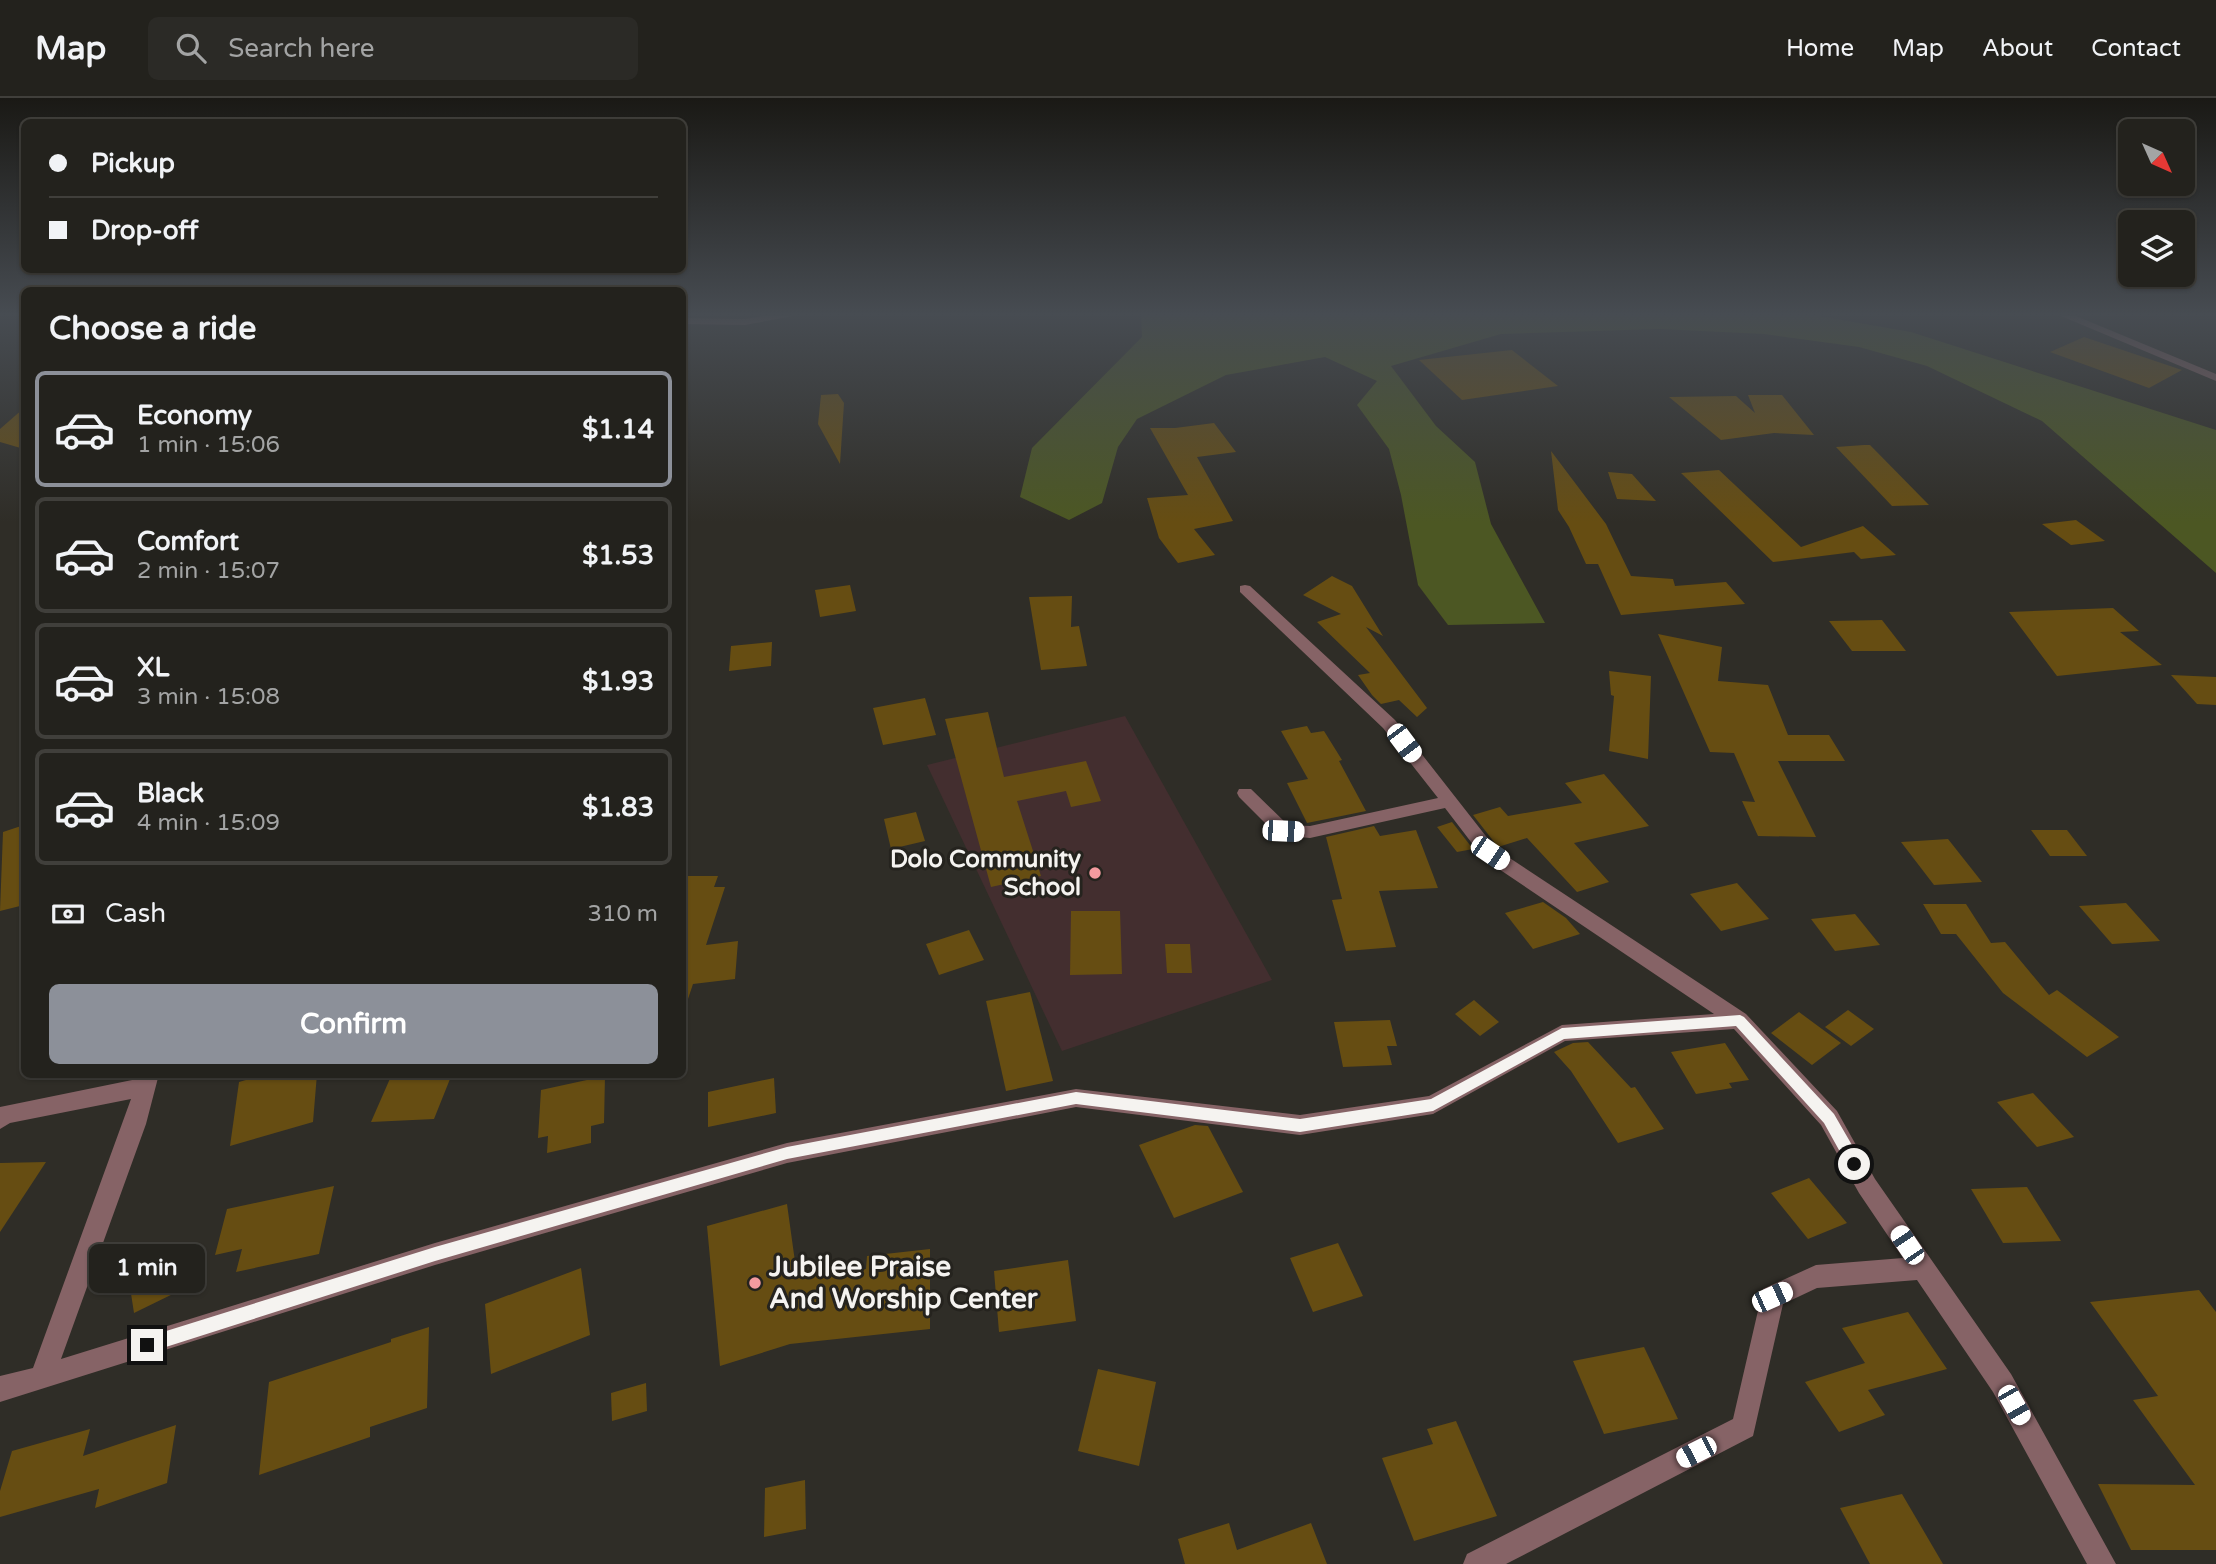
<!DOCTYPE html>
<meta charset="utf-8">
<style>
body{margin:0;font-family:"Varela Round",sans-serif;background:#2b2a26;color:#f1f3f6;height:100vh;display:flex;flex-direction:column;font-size:26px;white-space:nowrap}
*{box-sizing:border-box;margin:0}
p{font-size:23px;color:#a3a4a4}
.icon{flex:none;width:38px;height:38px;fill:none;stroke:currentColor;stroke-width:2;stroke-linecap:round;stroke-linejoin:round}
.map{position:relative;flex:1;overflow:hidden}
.sheet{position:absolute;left:21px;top:189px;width:665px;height:791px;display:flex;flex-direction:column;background:#23221d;border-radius:10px;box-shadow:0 2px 5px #0004,0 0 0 2px #403f3b}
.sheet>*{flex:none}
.guide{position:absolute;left:21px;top:21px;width:665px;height:154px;border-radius:10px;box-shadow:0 2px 5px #0004,0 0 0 2px #403f3b;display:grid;align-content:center;height:154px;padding:0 28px;background:#23221d}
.needle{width:46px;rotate:135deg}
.buttons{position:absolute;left:2118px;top:21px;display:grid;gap:14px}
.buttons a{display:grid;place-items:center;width:77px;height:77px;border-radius:10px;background:#23221d;box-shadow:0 2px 5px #0004,0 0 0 2px #403f3b;font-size:35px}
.end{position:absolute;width:32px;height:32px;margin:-16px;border:9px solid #f5f3f0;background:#111;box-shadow:0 0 0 4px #111}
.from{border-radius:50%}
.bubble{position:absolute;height:49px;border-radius:10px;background:#23221d;box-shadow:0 2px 5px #0004,0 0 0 2px #403f3b;font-size:23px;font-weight:700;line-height:49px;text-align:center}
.car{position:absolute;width:21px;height:42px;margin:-21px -10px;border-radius:9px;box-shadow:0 0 5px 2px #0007;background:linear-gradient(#fff 24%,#345 0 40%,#fff 0 76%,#345 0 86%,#fff 0)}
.guide b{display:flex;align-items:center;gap:24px;height:66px;font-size:26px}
.guide b+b{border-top:2px solid #403f3b}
.guide i{width:18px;height:18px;background:#f1f3f6}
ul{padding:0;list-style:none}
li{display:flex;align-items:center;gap:21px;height:116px;margin:0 14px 10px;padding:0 14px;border:4px solid #403f3b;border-radius:10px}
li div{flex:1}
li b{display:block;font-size:26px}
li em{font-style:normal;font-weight:700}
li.selected{border-color:#8c9099}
li>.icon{width:63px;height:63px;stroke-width:1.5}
h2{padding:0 28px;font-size:32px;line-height:84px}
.pay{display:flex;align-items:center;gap:18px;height:77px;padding:0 28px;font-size:26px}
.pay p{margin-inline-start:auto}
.button{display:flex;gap:14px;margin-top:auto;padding:14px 28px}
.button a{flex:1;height:80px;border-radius:10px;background:#8c9099;color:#fff;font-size:28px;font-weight:700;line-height:80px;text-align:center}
header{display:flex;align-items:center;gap:42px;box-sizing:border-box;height:98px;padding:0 35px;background:#23221d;border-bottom:2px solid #403f3b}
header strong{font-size:33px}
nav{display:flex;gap:38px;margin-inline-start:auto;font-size:24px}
.search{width:490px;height:63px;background:#2b2a26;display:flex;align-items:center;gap:18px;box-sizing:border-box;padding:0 24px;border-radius:10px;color:#a3a4a4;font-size:26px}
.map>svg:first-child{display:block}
.education{fill:#432e2f}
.green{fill:#4c5723}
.building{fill:#664d12}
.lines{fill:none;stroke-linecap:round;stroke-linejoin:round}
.minor{fill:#866366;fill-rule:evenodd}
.route{fill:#f5f3f0}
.poi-dot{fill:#f49b9f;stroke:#25231e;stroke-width:2.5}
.labels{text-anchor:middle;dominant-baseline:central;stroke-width:6;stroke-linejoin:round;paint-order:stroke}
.poi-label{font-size:24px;font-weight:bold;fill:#f5f3f0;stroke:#25231e;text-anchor:end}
.near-poi-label{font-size:28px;font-weight:bold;fill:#f5f3f0;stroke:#25231e;text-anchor:start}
</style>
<header>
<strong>Map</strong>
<div class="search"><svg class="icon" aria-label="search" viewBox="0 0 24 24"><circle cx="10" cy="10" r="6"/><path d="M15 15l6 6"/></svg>Search here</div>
<nav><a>Home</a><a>Map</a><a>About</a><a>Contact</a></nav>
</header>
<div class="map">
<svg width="2216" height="1466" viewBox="0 0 2216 1466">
<rect width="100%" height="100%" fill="#2f2d27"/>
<path class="education" d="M1125,618L1272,882L1062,953L927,667Z"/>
<path class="green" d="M1141,218H1819L1911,234L2216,332V475L2042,323L1927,268L1859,249L1764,236L1660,231L1501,236L1391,268L1436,328L1475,364L1491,426L1545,525L1448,527L1418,487L1401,397L1389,351L1357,307L1377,283L1325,259L1226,277L1137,321L1118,349L1102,405L1069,422L1020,399L1032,350L1142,239Z"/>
<g class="building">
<path d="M2084,239L2182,272L2149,290L2050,254Z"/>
<path d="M1512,252L1558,288L1462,302L1419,262Z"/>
<path d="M838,296L844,305L840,366L818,326L821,297Z"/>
<path d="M1748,297H1782L1814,337L1774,335L1721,342L1669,299L1736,298L1755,315Z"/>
<path d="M24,310V351L0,344V331Z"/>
<path d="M1214,325L1236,354L1197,359L1233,423L1194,431L1215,457L1178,465L1159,440L1147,400L1188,397L1150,330H1175Z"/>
<path d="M1864,347H1870L1929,407L1892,408L1836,349Z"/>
<path d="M1551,353L1606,426L1631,478L1673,481L1675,488L1726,484L1745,506L1621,517L1598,466H1586L1569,429L1558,412Z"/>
<path d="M1719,372L1801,449L1863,428L1896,457L1861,461L1854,454L1773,464L1681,375Z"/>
<path d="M1608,374L1632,376L1656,403L1617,401Z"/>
<path d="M2076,422L2105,443L2071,447L2042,426Z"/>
<path d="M1332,478L1352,488L1383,538L1366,529L1427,610L1417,619L1399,602L1381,606L1372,597L1358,577L1370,575L1317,524L1341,516L1303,497Z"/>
<path d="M850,487L856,513L820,519L815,492Z"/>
<path d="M1072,498L1071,529L1079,528L1087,568L1041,572L1029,499Z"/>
<path d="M2113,510L2139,533L2120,534L2162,567L2057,578L2009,514Z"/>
<path d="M1882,522L1906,553H1852L1829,523Z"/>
<path d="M1658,536L1722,549L1718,583L1768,587L1788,637H1829L1845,663H1778L1816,739L1758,738L1742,703L1755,704L1734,655L1710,654Z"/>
<path d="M772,544L771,568L729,573L731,548Z"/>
<path d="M1609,573L1651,578L1648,661L1609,653L1614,598L1611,597Z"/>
<path d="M2171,577L2216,579V607L2197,606Z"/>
<path d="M925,600L936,637L883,647L873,610Z"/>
<path d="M988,614L1004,679L1086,663L1101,703L1071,709L1066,693L1017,703L1041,778L991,789L945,621Z"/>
<path d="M1307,628L1311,635L1324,633L1342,662L1339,663L1366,713L1307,725L1287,685L1308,681L1281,633Z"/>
<path d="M1604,676L1649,728L1574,745L1609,784L1577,794L1527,740L1498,749L1473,717L1500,709L1508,718L1582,705L1565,685Z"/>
<path d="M916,714L925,743L891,751L884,721Z"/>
<path d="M1452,724L1473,751L1457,754L1437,729Z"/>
<path d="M24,727V807L0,813L3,734Z"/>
<path d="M1374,728L1380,738L1416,732L1438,790L1379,793L1396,849L1346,853L1332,802L1342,801L1326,739Z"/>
<path d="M2031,732H2067L2087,758H2050Z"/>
<path d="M1948,741L1982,784L1934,787L1901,744Z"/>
<path d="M682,778H718L714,789H725L706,847L738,843L735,881L693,886L687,904L682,903Z"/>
<path d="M1737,785L1769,821L1721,833L1690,796Z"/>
<path d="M1543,804L1566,820L1580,836L1533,851L1505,815Z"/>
<path d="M2126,805L2160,843L2112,846L2079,808Z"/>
<path d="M1923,806H1966L1991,845L2005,844L2049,897L2057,892L2119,939L2087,959L2003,895L1956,836H1941Z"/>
<path d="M1071,813H1120L1122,876L1070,877Z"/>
<path d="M1855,816L1880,847L1835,853L1811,821Z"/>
<path d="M969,832L984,862L939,877L926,846Z"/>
<path d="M1165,846H1190L1192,875H1167Z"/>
<path d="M1030,894L1053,983L1006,993L986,903Z"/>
<path d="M1474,902L1499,924L1480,938L1455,916Z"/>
<path d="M1848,912L1874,931L1851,948L1825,929Z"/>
<path d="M1799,914L1841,945L1812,967L1771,935Z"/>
<path d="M1390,922L1397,948H1387L1392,967L1343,969L1334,924Z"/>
<path d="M1588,944L1631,990L1635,989L1664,1031L1618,1045L1571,973L1554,954L1573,945Z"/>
<path d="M1725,945L1749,982L1729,985L1732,990L1696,996L1671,954Z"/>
<path d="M266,976H317L313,1024L230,1048L239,984Z"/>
<path d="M392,976H452L434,1021L371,1024Z"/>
<path d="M605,978L604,1025L591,1028V1045L547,1055L548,1038L538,1040L541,992Z"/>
<path d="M774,980L776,1015L708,1029V994Z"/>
<path d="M2033,995L2074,1039L2037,1049L1997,1004Z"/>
<path d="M1195,1027L1208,1028L1243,1094L1174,1120L1139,1047Z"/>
<path d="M46,1064L0,1134V1065Z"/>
<path d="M1809,1080L1847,1125L1808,1141L1771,1095Z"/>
<path d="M334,1088L319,1156L236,1174L242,1151L215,1157L227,1111Z"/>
<path d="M2027,1089L2061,1143L2003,1145L1971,1091Z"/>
<path d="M787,1106L797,1178L866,1171L867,1158L930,1151V1231L790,1246L720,1268L707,1128Z"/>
<path d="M1338,1145L1363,1198L1313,1214L1290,1160Z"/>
<path d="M1068,1162L1076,1223L999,1234L994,1173Z"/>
<path d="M162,1167H174L179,1193L134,1215L129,1183Z"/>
<path d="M581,1170L590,1237L491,1276L485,1206Z"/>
<path d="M2199,1192L2216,1214V1452H2131L2098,1386L2195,1387L2133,1302L2158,1298L2090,1204Z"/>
<path d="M1908,1214L1947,1271L1868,1292L1885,1317L1839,1334L1805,1284L1865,1265L1842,1230Z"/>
<path d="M429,1229L427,1310L370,1329V1339L259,1377L269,1284L391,1244V1241Z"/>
<path d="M1644,1249L1678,1321L1604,1336L1573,1263Z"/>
<path d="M1098,1271L1156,1284L1139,1368L1078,1353Z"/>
<path d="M646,1285L647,1313L612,1323L611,1295Z"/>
<path d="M1456,1323L1497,1418L1414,1443L1382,1360L1433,1346L1427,1331Z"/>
<path d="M176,1327L167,1385L95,1410L99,1391L0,1419V1393L12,1353L90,1331L83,1358Z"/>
<path d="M805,1382L806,1431L764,1439L765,1390Z"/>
<path d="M1902,1396L1943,1466H1870L1840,1410Z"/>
<path d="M1229,1425L1237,1452L1311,1425L1327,1466H1185L1178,1441Z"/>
</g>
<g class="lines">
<g class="minor">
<path d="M763,218H793L745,227L682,226V220L745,221Z"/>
<path d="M2061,218H2076L2216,276V283Z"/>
<path d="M1245,487L1250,488L1395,622L1496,751L1746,916L1837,1013L1875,1081L2011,1276L2116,1466H2087L1993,1294L1917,1182L1817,1190L1783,1206L1753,1338L1506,1466H1463L1467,1456L1733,1321L1763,1191L1816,1167L1903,1160L1859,1095L1821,1027L1734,931L1565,943L1433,1016L1300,1037L1076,1009L787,1065L435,1167L0,1304V1278L33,1270L131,1001L10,1025L0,1031V1009L137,981L138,976H159L146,1026L61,1261L435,1145L787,1045L1076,991L1300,1017L1429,998L1562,927L1714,916L1484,761L1445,710L1310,740L1277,737L1239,699L1237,695L1239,691H1251L1288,727L1310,728L1438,700L1383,630L1240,494V488Z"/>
</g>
</g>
<linearGradient id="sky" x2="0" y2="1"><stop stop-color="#1a1915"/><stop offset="0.51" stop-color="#474c52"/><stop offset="1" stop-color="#474c52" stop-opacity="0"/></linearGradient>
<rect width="2216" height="424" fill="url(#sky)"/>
<path class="route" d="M1740,917L1744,919L1834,1016L1860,1061L1862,1066L1860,1070H1849L1824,1025L1736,928L1564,941L1433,1013L1300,1034L1076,1006L787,1061L435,1163L147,1255L141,1253L139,1247L141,1241L147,1239L435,1149L787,1049L1076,994L1300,1021L1431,1001L1562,930Z"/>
<g class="poi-dot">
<circle cx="1095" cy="775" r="7"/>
<circle cx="755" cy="1185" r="7"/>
</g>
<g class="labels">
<g class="poi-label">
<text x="1081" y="761">Dolo Community<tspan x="1081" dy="28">School</tspan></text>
</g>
<g class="near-poi-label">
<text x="769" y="1169">Jubilee Praise<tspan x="769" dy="32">And Worship Center</tspan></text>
</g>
</g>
</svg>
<div class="buttons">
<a><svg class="needle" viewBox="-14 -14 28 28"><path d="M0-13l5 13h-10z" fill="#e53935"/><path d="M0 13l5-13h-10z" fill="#a3a4a4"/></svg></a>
<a><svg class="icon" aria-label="layers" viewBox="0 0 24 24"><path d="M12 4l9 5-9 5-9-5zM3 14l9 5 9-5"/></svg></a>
</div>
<i class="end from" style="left:1854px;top:1066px"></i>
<i class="end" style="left:147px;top:1247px"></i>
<div class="bubble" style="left:89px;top:1146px;width:116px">1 min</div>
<i class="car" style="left:1404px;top:645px;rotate:143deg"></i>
<i class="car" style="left:1283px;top:733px;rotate:92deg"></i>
<i class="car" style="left:1490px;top:755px;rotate:124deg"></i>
<i class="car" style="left:1907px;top:1147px;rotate:326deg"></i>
<i class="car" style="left:1772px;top:1199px;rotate:66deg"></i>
<i class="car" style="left:2014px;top:1307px;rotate:150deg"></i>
<i class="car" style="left:1696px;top:1354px;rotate:243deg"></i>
<div class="guide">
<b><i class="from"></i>Pickup</b>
<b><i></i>Drop-off</b>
</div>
<section class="sheet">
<h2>Choose a ride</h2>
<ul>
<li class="selected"><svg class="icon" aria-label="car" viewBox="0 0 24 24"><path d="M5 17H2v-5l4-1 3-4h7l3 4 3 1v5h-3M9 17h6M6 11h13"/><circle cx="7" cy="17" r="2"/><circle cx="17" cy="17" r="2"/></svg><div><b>Economy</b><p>1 min · 15:06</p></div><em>$1.14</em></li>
<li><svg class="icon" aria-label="car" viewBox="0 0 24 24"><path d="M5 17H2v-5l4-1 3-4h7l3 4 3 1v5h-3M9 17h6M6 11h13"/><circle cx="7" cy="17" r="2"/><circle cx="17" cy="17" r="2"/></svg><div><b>Comfort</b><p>2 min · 15:07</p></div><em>$1.53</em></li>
<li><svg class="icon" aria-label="car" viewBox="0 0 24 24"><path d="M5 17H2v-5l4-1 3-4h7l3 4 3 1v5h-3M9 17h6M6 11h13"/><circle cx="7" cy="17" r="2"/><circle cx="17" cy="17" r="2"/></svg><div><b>XL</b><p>3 min · 15:08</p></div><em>$1.93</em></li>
<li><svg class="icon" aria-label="car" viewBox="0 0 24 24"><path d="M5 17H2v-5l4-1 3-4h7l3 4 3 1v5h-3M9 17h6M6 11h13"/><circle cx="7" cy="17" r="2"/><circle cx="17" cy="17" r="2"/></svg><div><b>Black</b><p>4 min · 15:09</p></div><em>$1.83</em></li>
</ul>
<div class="pay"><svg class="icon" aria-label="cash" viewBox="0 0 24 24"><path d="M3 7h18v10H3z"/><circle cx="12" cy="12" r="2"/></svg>Cash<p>310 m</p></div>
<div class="button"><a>Confirm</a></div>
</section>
</div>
